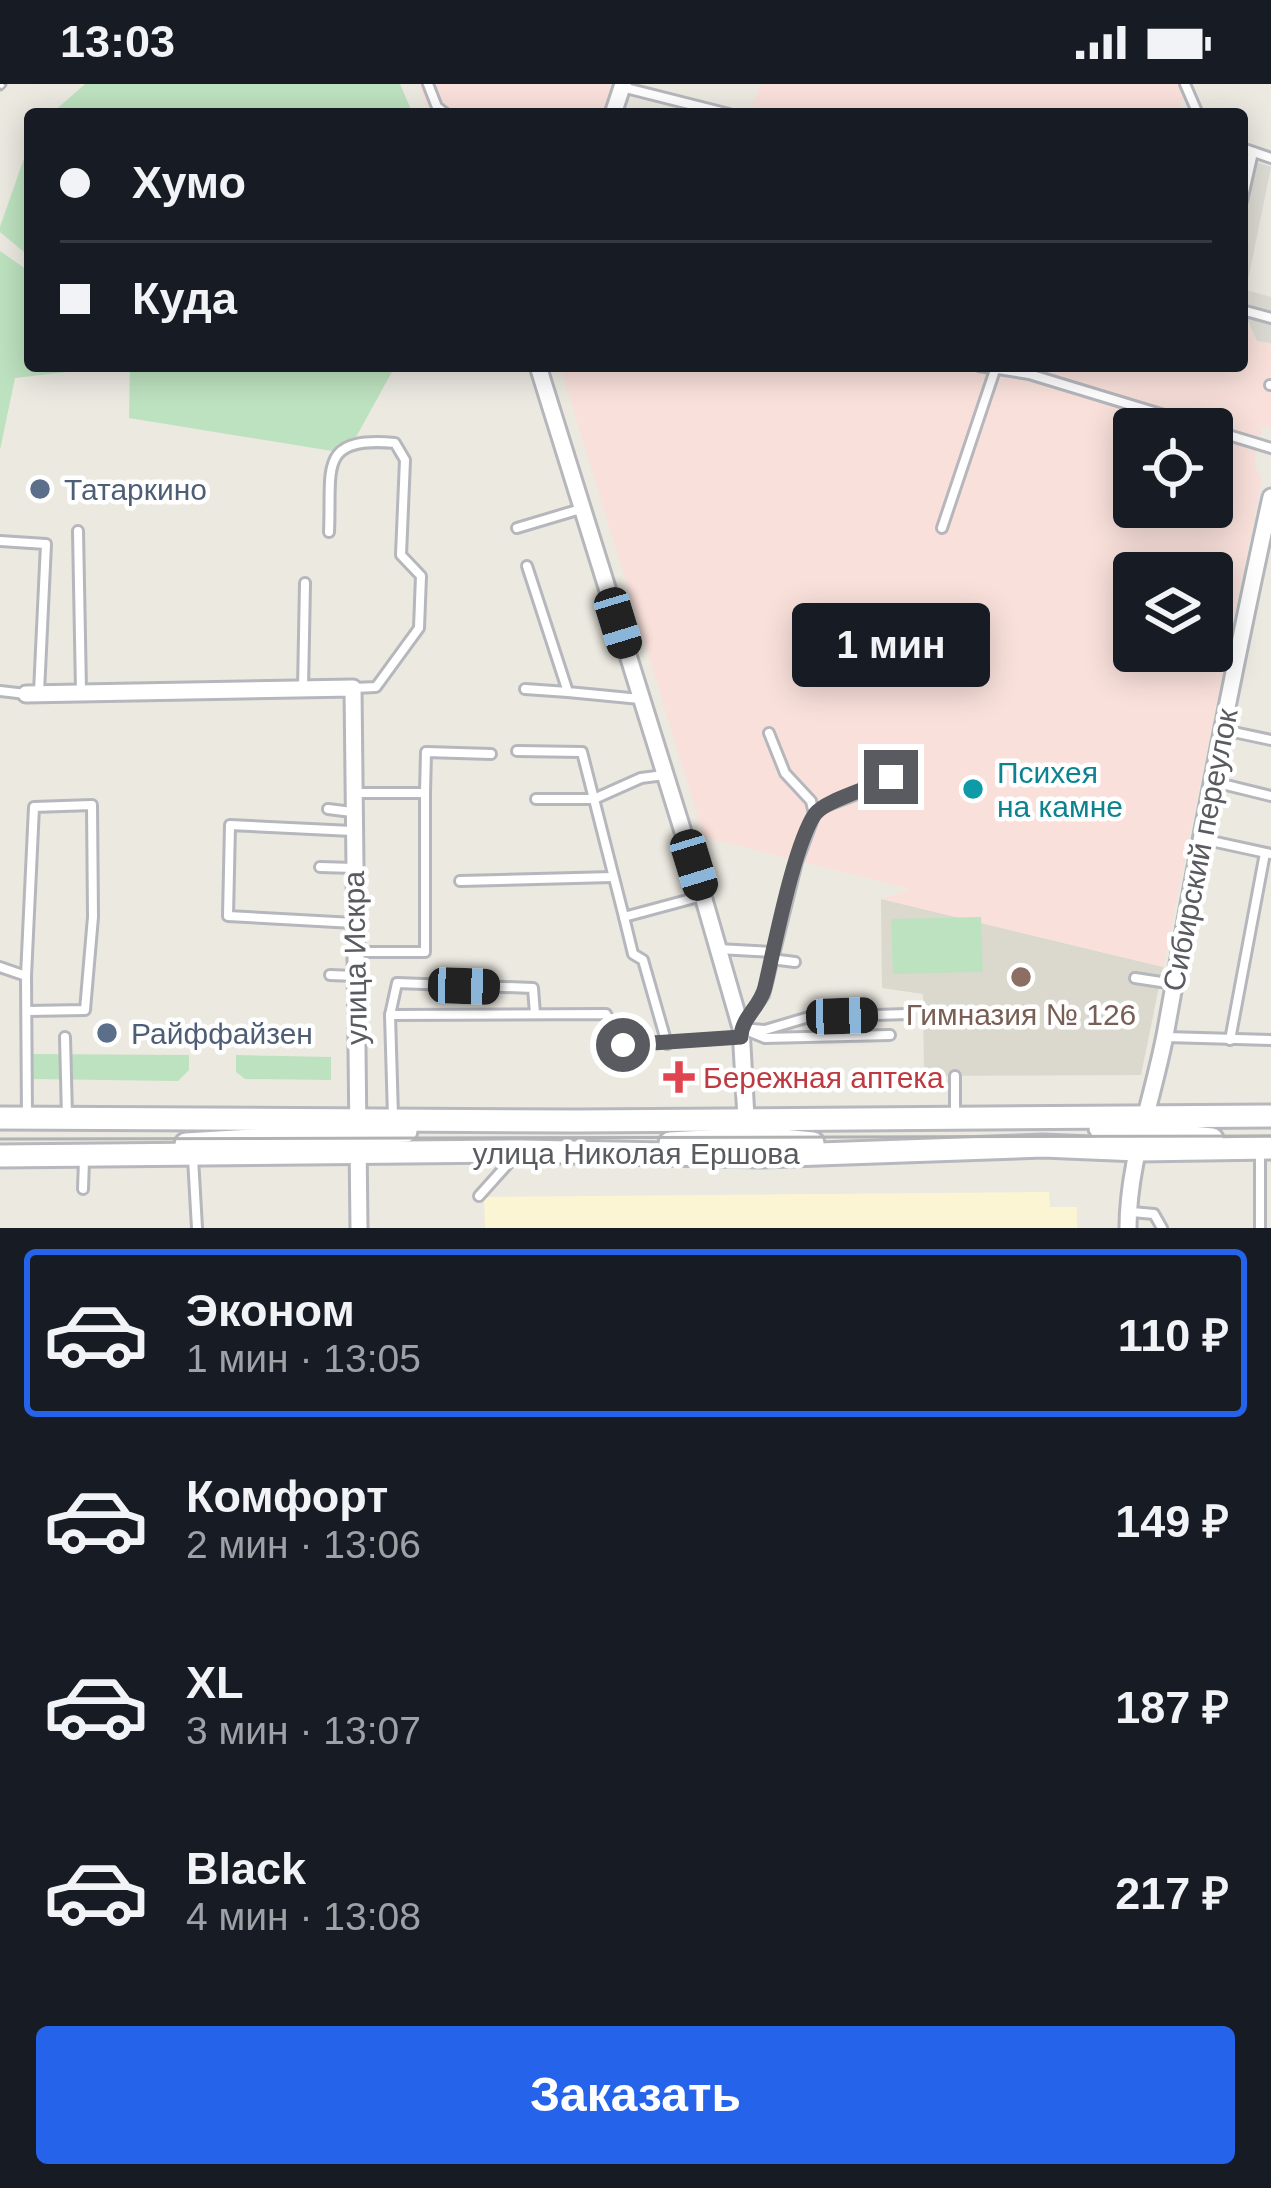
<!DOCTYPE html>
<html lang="ru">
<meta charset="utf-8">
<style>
body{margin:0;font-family:Helvetica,sans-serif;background:#242831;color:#f1f3f6;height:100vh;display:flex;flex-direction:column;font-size:45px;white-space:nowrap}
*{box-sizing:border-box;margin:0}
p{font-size:39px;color:#9ea1a6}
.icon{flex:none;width:66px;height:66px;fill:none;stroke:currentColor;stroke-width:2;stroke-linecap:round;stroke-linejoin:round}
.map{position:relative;height:1144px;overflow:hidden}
.drawer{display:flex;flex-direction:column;background:#171b24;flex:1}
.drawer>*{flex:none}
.banner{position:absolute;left:24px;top:24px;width:1224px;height:264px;border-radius:12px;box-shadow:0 6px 30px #0003;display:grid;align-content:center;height:264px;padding:0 36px;background:#171b24}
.fabs{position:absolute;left:1113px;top:324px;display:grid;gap:24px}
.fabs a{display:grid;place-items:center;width:120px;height:120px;border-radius:12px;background:#171b24;box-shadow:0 6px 30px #0003;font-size:60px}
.end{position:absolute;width:54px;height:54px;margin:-27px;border:15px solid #595b60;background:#fff;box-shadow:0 0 0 6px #fff}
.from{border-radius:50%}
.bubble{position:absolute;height:84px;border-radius:12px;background:#171b24;box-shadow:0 6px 30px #0003;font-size:39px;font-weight:800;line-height:84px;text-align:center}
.car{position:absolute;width:36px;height:72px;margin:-36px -18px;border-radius:15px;box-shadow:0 0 9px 3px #0007;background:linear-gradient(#222 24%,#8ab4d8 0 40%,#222 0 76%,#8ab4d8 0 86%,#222 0)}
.banner b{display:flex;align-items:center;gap:42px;height:114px;font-size:45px}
.banner b+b{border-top:3px solid #363941}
.banner i{width:30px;height:30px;background:#f1f3f6}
ul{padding:21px 0 0;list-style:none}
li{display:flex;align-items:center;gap:36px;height:168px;margin:0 24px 18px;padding:0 12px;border:6px solid transparent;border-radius:12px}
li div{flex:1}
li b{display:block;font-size:45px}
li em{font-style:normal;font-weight:800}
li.selected{border-color:#2563eb}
li>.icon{width:108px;height:108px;stroke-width:1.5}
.button{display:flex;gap:24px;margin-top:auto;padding:24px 36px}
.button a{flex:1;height:138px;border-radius:12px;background:#2563eb;color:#fff;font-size:48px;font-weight:800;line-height:138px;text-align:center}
.status{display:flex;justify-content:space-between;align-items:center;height:84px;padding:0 60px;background:#171b24;direction:ltr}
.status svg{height:33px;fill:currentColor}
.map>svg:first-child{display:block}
.commercial{fill:#fcf5d4}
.industrial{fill:#dcdbd4}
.education{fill:#dbd8ce}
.medical{fill:#f9e0db;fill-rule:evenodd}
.green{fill:#bde2bf}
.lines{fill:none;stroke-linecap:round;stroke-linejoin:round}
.service-casing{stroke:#b5b7bc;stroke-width:14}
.minor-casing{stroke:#b5b7bc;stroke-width:21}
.secondary-casing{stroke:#b6b8be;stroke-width:27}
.service{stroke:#fff;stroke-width:8}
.minor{stroke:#fff;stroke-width:15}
.secondary{stroke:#fff;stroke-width:21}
.tram{stroke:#b1b2b2;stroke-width:3}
.rail-casing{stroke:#b1b2b2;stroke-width:9}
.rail{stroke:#fff;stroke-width:4.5;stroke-dasharray:14;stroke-linecap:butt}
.route{stroke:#595b60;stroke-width:15}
.service-dot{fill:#5c6f8a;stroke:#fff;stroke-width:4.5}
.culture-dot{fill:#0f9aa8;stroke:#fff;stroke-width:4.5}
.education-dot{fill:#8d6e63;stroke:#fff;stroke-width:4.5}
.health-dot{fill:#e0444e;stroke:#fff;stroke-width:4.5}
.labels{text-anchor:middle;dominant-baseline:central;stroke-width:9;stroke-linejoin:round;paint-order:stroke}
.service-label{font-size:30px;fill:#4e5e75;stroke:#fff;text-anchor:start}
.culture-label{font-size:30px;fill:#0d838f;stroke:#fff;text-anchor:start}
.street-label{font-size:30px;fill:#595b60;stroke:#fff}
.education-label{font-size:30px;fill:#785e54;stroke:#fff}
.health-label{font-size:30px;fill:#be3a42;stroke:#fff;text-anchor:start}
</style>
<div class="status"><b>13:03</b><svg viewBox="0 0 49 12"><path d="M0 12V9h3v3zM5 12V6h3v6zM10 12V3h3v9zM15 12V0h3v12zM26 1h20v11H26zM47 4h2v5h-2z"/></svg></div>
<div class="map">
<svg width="1271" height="1144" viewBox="0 0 1271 1144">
<rect width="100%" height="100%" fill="#ebe9e0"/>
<path class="commercial" d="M1049,1108L1050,1123H1077V1144H485L484,1113Z"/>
<path class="industrial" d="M1242,74L1271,83L1246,206L1271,213V259L1257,257L1248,237L1242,235Z"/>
<path class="education" d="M881,815L1163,883L1141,991L924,992L923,910L882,904Z"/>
<g class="medical">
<path d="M419,0H611L603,30H436L425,20Z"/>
<path d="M762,0H1179L1184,9L1179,28L1187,30H781L752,21Z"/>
<path d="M1242,236L1247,238L1257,258L1271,260V343L1262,344L1254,381L1262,395L1163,883L882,815L910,805L704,753L560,282H1242ZM1134,345H1212V423H1134ZM1134,489H1212V567H1134Z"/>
</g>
<g class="green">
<path d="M85,0H400L413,30H51Z"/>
<path d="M30,57V173L0,148V143Z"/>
<path d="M0,167L30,188V282H76V287L15,294L0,366Z"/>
<path d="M130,282H392L393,286L356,353L332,367L129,334Z"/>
<path d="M981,833L983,888L893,890L891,835Z"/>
<path d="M33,970L189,971V986L178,997L33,995Z"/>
<path d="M236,971L331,973V996L245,995L236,988Z"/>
</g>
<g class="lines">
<defs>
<g id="service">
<path d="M428,0L437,23L446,30"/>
<path d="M1185,0L1198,30"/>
<path d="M622,3L729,30"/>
<path d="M1242,64L1271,74"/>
<path d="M1242,117L1253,68"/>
<path d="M1242,226L1271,234"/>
<path d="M979,282L1029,290L1210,345"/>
<path d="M1270,301H1271"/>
<path d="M1212,346L1271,364"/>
<path d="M517,444L584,424"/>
<path d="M942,444L995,286"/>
<path d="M78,447L81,607"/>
<path d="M329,448C332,385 317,352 395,359L405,376L401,471L421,492L419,544L376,603L354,604"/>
<path d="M0,457L46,460L39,608"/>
<path d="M527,482L568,608L640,615"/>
<path d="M303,605L305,499"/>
<path d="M525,605L568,608"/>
<path d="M0,607L26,610"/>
<path d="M1224,646L1271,656"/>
<path d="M769,649L785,689L811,717L814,730"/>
<path d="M517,667L582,668L624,833"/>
<path d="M1214,698L1271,712"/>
<path d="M356,709H425V868H357"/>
<path d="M425,709L426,668L491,670"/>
<path d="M536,715H594L641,694L664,691"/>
<path d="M328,725L352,728"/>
<path d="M352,747L230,741L228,832L354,839"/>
<path d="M1202,755L1271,770"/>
<path d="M320,783L354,784"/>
<path d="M460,797L613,793"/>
<path d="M718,865L773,868"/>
<path d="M771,875L795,878"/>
<path d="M0,883L26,892"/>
<path d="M330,891L354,892"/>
<path d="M1135,894L1174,900"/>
<path d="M27,927L85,926L93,833L92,721L34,723L26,892L27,1032"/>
<path d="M390,931L606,930L623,961L741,953"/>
<path d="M742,943L764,911L797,778L814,732L823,723L871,705L891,693"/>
<path d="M742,944L765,946L809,933L908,930"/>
<path d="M748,947L765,954L890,951"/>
<path d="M65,953L67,1033"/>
<path d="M1166,953L1271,956"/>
<path d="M1230,956L1265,769"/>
<path d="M667,960L643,876L633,870L624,833L702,812"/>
<path d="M955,992V1032"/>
<path d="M393,1032L390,931L397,899L533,904L535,930"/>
<path d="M193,1074L197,1144"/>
<path d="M83,1105L84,1076"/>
<path d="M479,1112L514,1073"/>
<path d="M1132,1128L1154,1130L1162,1144"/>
<path d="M1260,1144V1066"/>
</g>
<g id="minor">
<path d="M613,30L623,0"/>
<path d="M538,282L703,812L741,944L746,1034"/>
<path d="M26,610L353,604L359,1144"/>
<path d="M1128,1144C1128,1077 1154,1012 1166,946C1198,768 1232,590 1271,413"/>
</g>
<g id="secondary">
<path d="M0,1034L577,1037L1271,1032"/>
<path d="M1100,1044L1212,1055"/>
<path d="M670,1059L761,1054L813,1059"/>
<path d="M186,1060L406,1047"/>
<path d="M0,1072L520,1067L762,1072L1043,1062L1138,1066L1271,1064"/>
</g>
</defs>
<use href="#service" class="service-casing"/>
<use href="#minor" class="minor-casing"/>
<use href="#secondary" class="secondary-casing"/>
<use href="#service" class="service"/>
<use href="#minor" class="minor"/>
<use href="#secondary" class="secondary"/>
<path class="tram" d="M0,1055L1271,1052"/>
<defs>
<path id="rail" d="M0,3L3,0"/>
</defs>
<use href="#rail" class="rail-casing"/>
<use href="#rail" class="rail"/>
</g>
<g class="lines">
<path class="route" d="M623,961L741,953C741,934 761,922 765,903C774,865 794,760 815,730C825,716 873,704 891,693"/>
</g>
<g class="service-dot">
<circle cx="40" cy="405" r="12"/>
<circle cx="107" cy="949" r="12"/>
</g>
<circle class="culture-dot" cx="973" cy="705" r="12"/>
<circle class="education-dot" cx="1021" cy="893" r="12"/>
<path class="health-dot" d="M673 975h12v12h12v12h-12v12h-12v-12h-12v-12h12z"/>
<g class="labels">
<g class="service-label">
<text x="64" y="405">Татаркино</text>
<text x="131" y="949">Райффайзен</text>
</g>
<g class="culture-label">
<text x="997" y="688">Психея<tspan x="997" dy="34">на камне</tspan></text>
</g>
<g class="street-label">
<text transform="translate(1200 766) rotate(-79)">Сибирский переулок</text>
<text transform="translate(355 874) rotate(-91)">улица Искра</text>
<text x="636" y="1069">улица Николая Ершова</text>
</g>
<g class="education-label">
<text x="1021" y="930">Гимназия № 126</text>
</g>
<g class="health-label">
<text x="703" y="993">Бережная аптека</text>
</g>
</g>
</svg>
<div class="fabs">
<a><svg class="icon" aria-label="locate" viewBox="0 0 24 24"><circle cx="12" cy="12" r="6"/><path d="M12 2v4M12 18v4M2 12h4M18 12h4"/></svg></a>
<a><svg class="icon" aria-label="layers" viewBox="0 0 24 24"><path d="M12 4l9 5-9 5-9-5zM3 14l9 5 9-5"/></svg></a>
</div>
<i class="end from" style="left:623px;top:961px"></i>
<i class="end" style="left:891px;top:693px"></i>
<div class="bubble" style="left:792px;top:519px;width:198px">1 мин</div>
<i class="car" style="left:618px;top:539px;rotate:163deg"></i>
<i class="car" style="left:694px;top:781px;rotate:163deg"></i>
<i class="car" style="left:464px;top:902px;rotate:92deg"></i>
<i class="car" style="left:842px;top:932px;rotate:88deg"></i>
<div class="banner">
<b><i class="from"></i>Хумо</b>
<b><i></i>Куда</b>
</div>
</div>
<section class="drawer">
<ul>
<li class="selected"><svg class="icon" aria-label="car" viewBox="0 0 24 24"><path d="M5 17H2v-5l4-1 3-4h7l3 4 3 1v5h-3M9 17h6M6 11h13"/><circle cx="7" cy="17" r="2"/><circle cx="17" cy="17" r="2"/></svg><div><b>Эконом</b><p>1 мин · 13:05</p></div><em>110 ₽</em></li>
<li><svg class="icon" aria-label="car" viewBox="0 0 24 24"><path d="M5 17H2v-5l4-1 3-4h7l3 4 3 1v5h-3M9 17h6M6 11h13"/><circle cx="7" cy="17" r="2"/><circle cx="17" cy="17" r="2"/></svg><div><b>Комфорт</b><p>2 мин · 13:06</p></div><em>149 ₽</em></li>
<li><svg class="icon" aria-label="car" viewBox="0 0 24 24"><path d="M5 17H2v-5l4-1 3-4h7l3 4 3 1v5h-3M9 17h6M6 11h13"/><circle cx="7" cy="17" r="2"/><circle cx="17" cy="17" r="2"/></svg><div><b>XL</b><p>3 мин · 13:07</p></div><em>187 ₽</em></li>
<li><svg class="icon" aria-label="car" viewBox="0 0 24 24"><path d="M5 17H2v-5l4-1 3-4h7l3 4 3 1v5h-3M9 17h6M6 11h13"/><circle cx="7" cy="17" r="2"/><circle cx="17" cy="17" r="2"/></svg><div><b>Black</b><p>4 мин · 13:08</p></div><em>217 ₽</em></li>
</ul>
<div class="button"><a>Заказать</a></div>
</section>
